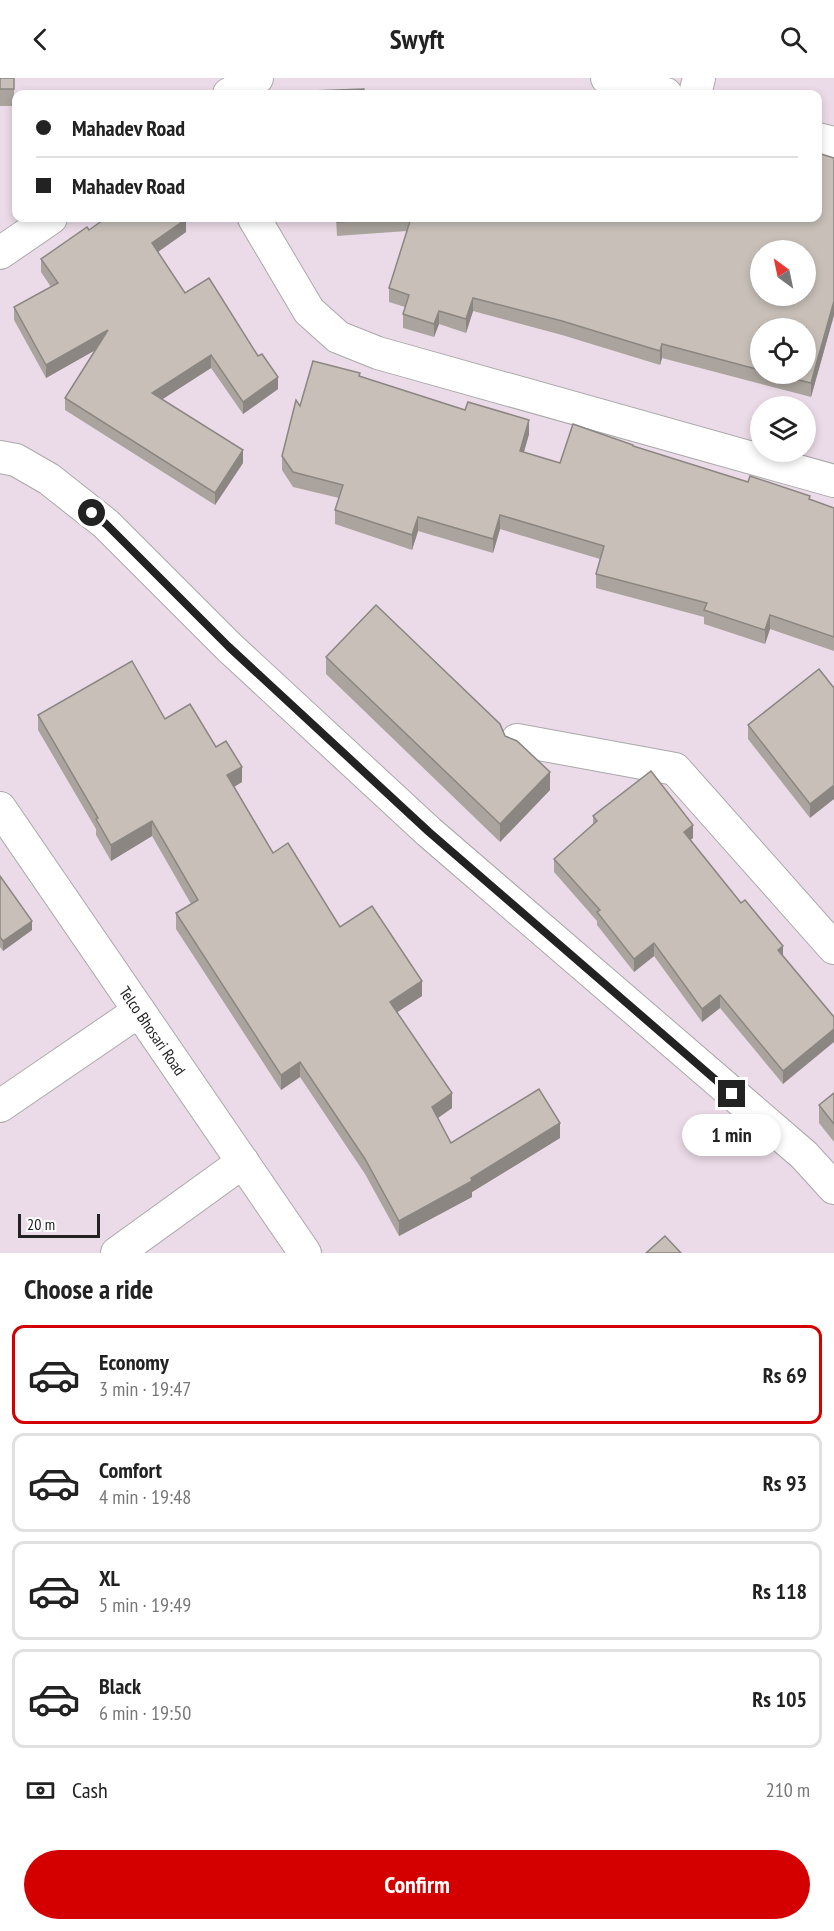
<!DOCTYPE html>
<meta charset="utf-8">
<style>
body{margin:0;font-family:"PT Sans Narrow",sans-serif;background:#f2f2f2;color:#222;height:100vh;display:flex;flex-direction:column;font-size:22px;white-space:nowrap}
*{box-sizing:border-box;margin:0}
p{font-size:20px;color:#767676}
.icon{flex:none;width:33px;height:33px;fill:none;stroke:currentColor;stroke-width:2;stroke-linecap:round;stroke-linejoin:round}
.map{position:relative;height:1175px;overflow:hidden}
.sheet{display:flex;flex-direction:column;background:#fff;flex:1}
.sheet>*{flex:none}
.hud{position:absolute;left:12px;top:12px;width:810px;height:132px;border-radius:12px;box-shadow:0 3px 9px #0003;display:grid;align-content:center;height:132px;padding:0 24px;background:#fff}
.needle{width:39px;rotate:327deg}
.controls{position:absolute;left:750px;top:162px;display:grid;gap:12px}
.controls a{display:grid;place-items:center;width:66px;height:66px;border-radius:50%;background:#fff;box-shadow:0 3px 9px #0003;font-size:30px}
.scale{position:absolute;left:18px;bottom:15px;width:82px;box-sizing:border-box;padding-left:6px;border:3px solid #222;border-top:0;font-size:16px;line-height:21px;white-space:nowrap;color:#222;-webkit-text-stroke:4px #fff;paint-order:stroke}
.end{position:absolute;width:27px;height:27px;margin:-14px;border:8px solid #222;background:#fff;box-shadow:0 0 0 3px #fff}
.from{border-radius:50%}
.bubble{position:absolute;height:42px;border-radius:21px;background:#fff;box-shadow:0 3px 9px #0003;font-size:20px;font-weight:600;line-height:42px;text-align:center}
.hud b{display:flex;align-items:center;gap:21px;height:57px;font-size:22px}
.hud b+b{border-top:2px solid #e0e0e0}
.hud i{width:15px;height:15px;background:#222}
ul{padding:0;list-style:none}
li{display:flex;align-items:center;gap:18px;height:99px;margin:0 12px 9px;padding:0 12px;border:3px solid #e0e0e0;border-radius:12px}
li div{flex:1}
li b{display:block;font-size:22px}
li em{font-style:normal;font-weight:600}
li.selected{border-color:#d40000}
li>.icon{width:54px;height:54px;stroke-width:1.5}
h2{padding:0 24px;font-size:27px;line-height:72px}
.pay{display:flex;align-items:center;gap:15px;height:66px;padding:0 24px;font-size:22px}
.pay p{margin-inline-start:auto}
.cta{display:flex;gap:12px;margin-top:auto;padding:12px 24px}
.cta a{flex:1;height:69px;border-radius:36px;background:#d40000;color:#fff;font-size:24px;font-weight:600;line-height:69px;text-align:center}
header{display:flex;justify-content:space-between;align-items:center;height:78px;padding:0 24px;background:#fff;font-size:27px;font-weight:600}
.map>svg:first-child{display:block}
.industrial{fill:#ebdbe8;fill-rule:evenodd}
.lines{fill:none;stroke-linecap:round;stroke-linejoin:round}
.minor-casing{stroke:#a9a9a9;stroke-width:34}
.minor{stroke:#fff;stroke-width:32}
.wall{fill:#aba49e;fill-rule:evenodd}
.shaded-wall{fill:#8b8681}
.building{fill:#c7bfb8;stroke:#8b8681;stroke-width:1.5;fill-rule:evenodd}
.route{stroke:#222;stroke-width:8}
.labels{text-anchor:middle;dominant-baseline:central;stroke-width:4.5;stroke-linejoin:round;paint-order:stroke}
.street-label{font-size:16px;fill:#222;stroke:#fff}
</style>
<header><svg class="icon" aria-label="back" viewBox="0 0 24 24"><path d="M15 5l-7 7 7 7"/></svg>Swyft<svg class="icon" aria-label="search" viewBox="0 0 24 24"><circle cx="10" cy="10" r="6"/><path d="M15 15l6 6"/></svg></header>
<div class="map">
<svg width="834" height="1175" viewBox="0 0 834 1175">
<rect width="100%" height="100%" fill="#f2efe9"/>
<path class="industrial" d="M0,0H834V1175H0ZM16,16H818V140H16ZM760,172H806V218H760ZM760,250H806V296H760ZM760,328H806V374H760Z"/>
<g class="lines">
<defs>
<g id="minor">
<path d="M607,0L666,16"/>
<path d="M229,16L257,0"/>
<path d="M695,16L699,0"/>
<path d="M818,61L834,65"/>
<path d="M254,140L309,233L338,259L378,275L834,403"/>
<path d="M0,175L51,140"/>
<path d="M0,379L16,382L49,401L106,446L229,569L429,754L804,1077L834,1110"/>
<path d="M517,662L675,691L834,870"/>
<path id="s1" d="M0,730L305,1175"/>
<path d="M0,1028L139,933"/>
<path d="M117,1175L243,1084"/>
</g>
</defs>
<use href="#minor" class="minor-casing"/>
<use href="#minor" class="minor"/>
</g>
<g class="wall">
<rect x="0" y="0" width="14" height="28"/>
<path d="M834,80V237L811,319L662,280L660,287L562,257L473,233L466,255L439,246L434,259L403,250V236L405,229L389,224V210L407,153L337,158L336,140H818ZM760,250L806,296H760Z"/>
<path d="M89,152L186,154L158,174L185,215L278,311L243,336L211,290L162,321L243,385L215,427L65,332V320L95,272L46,300L14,242V229L51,209L41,194V181Z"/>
<path d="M360,298L529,356L524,374L560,385L633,368L748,404L810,421L834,430V573L770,551L765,566L704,546V539L596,510V496L600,481L500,451L493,475L418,453L412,472L335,446V432L339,420L293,409L282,392V378L300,328Z"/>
<path d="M326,579L505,658L550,712L500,764L326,596Z"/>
<path d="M819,591L810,740L748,661V647Z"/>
<path d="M38,637L165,641L216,669L242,704L234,709L273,775L340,849L422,918L397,934L452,1030L438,1040L451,1065L560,1060L472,1114V1119L399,1158L365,1096L300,999L281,1012L176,851V835L191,826L152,758L111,783L96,757V751L38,652Z"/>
<path d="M593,738L693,760L690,762L783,878L834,939L783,1006L720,930L702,944L654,878L634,894L597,847V843L554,794V781L593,746Z"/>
<path d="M0,798L32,852L3,873L0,869Z"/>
<path d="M834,1015V1064L819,1045V1027Z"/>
</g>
<g class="shaded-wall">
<path d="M186,141V154L152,178V165Z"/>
<path d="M473,220V233L466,255V241Z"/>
<path d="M834,223V237L811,319V305Z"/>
<path d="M439,233V246L434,259V246Z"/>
<path d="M108,252V265L46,300V287Z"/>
<path d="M662,266V280L660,287V273Z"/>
<path d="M211,277V290L152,328V315Z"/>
<path d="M278,299V311L243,336V324Z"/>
<path d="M529,342V356L520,387V373Z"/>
<path d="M243,372V385L215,427V415Z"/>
<path d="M500,437V451L493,475V461Z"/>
<path d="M418,439V453L412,472V457Z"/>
<path d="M770,537V551L765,566V552Z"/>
<path d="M242,689V704L227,713V697Z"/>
<path d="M550,694V712L500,764V746Z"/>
<path d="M834,707V721L810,740V726Z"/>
<path d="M152,743V758L111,783V767Z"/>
<path d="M693,747V760L684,767V754Z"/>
<path d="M32,843V852L3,873V863Z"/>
<path d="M654,865V878L634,894V881Z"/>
<path d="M783,868V881L778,872Z"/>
<path d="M422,903V918L390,939V924Z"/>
<path d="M720,917V930L702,944V931Z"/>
<path d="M834,951V964L783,1006V993Z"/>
<path d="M300,984V999L281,1012V997Z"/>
<path d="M452,1015V1030L432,1044V1029Z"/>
<path d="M560,1045V1060L472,1114V1119L399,1158V1143Z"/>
</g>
<g class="building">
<rect x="0" y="0" width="14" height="11"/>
<path d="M364,11V16H311V13Z"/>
<path d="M818,75L834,80V223L811,305L774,296H806V250H760V292L662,266L660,273L562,243L473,220L466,241L439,233L434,246L403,236L409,217L389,210L411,140H818ZM760,172H806V218H760Z"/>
<path d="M106,140H185L186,141L152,165L185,215L209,200L258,278L262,276L278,299L243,324L211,277L152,315L243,372L215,415L65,320L108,252L46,287L14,229L58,205L41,181L87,149L89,152Z"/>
<path d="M337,140H406L337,144Z"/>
<path d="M313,283L360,295L359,298L465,332L468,324L529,342L520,373L560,385L573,346L633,367V368L748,404L750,398L810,418L809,421L834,430V559L770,537L765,552L704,532L707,525L596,496L604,468L500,437L493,461L418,439L412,457L335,432L343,407L293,394L282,378L296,322L300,328Z"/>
<path d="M376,527L500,646L505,658L517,663L550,694L500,746L326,579Z"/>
<path d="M132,583L165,641L190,626L216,669L226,663L242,689L227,697L273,775L288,765L340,849L372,828L422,903L390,924L452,1015L432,1029L451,1065L539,1011L560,1045L471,1100L472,1103L399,1143L365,1081L300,984L281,997L176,835L198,822L152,743L111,767L96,741L98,740L38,637Z"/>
<path d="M819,591L834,610V707L810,726L748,647Z"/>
<path d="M651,693L693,747L684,754L741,825L745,822L783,868L778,872L834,939V951L783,993L720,917L702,931L654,865L634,881L597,834L600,832L554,781L597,743L593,738Z"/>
<path d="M0,798L32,843L3,863L0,859Z"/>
<path d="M834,1015V1046L819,1027Z"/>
<path d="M665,1158L681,1175H646Z"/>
</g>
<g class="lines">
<path class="route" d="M92,435L106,446L229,569L429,754L732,1016"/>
</g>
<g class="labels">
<g class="street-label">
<text stroke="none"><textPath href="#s1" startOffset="270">Telco Bhosari Road</textPath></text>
</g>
</g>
</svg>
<div class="controls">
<a><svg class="needle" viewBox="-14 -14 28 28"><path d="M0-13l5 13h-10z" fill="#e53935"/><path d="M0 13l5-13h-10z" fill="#767676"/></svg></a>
<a><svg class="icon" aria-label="locate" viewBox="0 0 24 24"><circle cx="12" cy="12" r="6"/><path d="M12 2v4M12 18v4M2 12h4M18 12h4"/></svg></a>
<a><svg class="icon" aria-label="layers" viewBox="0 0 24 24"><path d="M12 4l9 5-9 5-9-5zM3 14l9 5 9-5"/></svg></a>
</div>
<div class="scale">20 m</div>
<i class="end from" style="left:92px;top:435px"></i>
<i class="end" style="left:732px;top:1016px"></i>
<div class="bubble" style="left:682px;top:1036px;width:99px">1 min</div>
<div class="hud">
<b><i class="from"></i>Mahadev Road</b>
<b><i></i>Mahadev Road</b>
</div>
</div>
<section class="sheet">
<h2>Choose a ride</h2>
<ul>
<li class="selected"><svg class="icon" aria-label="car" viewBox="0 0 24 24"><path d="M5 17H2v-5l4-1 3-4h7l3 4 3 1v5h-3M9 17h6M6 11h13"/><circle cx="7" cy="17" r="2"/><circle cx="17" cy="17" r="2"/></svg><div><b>Economy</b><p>3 min · 19:47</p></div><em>Rs 69</em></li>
<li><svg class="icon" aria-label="car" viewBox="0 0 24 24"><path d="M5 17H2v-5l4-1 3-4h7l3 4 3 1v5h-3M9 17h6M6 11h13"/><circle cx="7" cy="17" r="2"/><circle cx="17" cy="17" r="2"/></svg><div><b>Comfort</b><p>4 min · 19:48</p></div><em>Rs 93</em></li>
<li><svg class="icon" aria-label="car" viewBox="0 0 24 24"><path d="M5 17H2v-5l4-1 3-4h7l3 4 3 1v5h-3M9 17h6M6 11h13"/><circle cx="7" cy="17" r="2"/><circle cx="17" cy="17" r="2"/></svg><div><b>XL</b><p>5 min · 19:49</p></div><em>Rs 118</em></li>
<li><svg class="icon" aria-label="car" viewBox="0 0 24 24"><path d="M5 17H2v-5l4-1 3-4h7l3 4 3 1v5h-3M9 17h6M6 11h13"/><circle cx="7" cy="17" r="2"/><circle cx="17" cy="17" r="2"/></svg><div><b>Black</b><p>6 min · 19:50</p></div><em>Rs 105</em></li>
</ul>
<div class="pay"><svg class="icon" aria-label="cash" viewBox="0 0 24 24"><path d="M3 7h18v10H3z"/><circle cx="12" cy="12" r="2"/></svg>Cash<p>210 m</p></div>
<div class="cta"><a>Confirm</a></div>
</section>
